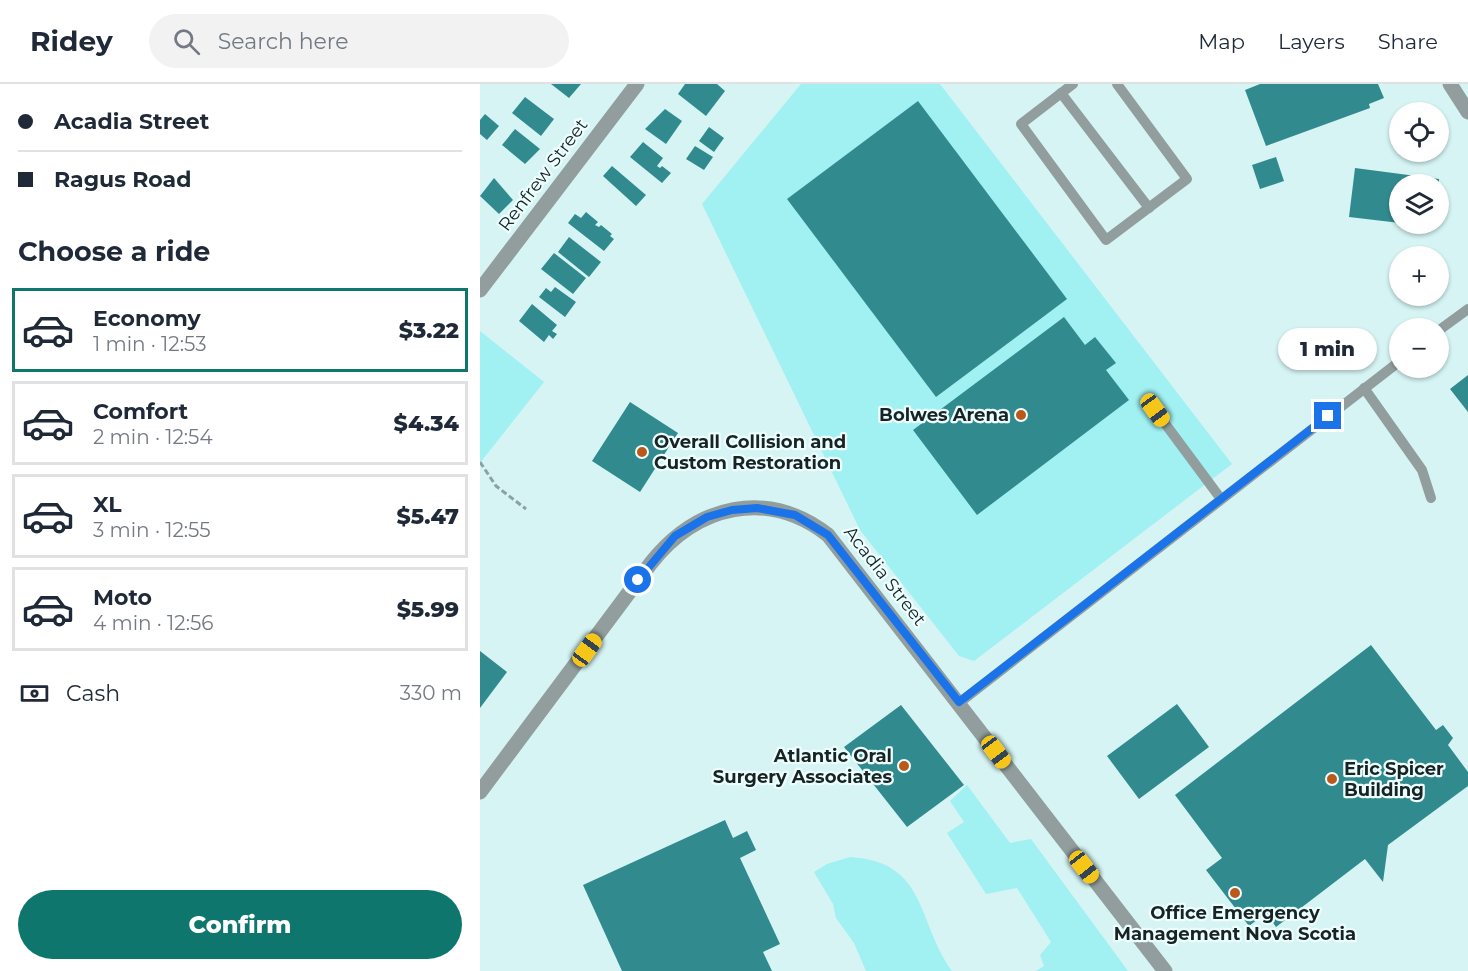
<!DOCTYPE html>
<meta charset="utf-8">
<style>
body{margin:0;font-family:Montserrat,sans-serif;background:#f2f2f3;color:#1f2937;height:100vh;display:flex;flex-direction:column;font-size:22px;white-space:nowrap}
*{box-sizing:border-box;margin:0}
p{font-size:20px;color:#747a83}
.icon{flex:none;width:33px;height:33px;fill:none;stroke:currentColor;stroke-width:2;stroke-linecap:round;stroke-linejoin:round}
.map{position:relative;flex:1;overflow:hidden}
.sheet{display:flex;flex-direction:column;background:#fff;width:480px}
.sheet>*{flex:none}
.top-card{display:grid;align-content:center;height:132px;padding:0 18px;background:#fff}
.buttons{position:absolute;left:909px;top:18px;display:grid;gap:12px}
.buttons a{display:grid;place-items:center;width:60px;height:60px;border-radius:50%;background:#fff;box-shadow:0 2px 4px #0004;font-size:30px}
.end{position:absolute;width:27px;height:27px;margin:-14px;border:8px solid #1a73e8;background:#fff;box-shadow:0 0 0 3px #fff}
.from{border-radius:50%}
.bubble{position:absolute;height:42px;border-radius:21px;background:#fff;box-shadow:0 2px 4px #0004;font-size:20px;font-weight:800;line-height:42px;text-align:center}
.car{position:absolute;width:18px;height:36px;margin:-18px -9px;border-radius:8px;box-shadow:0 0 4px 2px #0007;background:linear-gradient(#f5c518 24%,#345 0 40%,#f5c518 0 76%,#345 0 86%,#f5c518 0)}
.top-card b{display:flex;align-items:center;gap:21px;height:57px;font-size:22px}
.top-card b+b{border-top:2px solid #e0e1e3}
.top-card i{width:15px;height:15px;background:#1f2937}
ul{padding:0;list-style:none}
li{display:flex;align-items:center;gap:18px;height:84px;margin:0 12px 9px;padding:0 6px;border:3px solid #e0e1e3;border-radius:0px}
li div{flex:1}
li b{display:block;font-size:22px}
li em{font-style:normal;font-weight:800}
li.on{border-color:#0f766e}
li>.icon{width:54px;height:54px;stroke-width:1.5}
h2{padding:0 18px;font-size:27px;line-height:72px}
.pay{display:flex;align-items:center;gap:15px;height:66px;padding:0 18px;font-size:22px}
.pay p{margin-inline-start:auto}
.primary-button{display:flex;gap:12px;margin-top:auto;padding:12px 18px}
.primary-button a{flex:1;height:69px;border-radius:36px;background:#0f766e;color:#fff;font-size:24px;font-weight:800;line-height:69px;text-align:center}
header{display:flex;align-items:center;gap:36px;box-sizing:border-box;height:84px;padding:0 30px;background:#fff;border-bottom:2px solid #e0e1e3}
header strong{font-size:28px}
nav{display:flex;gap:33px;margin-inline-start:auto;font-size:21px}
.search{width:420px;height:54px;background:#f2f2f3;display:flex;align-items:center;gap:15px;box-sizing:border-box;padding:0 21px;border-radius:33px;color:#747a83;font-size:22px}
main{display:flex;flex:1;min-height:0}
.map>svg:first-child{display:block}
.green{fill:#a1f0f2}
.building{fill:#318b8e}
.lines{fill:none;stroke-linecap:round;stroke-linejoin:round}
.path{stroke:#8ba2a2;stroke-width:3;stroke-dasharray:6 3;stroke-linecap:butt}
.service{stroke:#929e9e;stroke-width:10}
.minor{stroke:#929e9e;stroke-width:15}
.route{stroke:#1a73e8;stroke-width:8}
.poi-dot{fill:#bb591a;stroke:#edfeff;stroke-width:2}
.labels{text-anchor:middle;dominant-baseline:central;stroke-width:4.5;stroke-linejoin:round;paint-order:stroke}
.street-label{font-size:18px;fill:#182324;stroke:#edfeff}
.poi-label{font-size:18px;font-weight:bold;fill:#182324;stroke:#edfeff;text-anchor:end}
</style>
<header>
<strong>Ridey</strong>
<div class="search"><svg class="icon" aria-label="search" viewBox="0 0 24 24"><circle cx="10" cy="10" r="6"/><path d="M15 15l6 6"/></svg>Search here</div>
<nav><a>Map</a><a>Layers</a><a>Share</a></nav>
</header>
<main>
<section class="sheet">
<div class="top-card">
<b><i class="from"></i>Acadia Street</b>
<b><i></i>Ragus Road</b>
</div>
<h2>Choose a ride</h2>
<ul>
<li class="on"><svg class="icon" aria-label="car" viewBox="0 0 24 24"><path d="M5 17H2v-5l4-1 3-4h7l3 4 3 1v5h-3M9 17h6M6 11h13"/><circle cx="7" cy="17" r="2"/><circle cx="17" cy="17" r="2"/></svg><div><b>Economy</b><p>1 min · 12:53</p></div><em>$3.22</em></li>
<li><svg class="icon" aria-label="car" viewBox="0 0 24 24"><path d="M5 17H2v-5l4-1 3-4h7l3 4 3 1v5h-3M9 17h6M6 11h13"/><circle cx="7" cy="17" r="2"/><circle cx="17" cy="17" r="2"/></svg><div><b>Comfort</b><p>2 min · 12:54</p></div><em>$4.34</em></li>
<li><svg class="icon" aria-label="car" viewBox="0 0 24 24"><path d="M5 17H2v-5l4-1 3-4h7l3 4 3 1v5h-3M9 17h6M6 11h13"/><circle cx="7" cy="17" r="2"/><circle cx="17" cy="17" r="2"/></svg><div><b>XL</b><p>3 min · 12:55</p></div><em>$5.47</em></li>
<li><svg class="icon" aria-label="car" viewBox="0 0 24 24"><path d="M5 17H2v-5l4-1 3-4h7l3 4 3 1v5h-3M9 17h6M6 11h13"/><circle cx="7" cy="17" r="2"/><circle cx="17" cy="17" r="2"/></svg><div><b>Moto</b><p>4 min · 12:56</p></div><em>$5.99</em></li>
</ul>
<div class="pay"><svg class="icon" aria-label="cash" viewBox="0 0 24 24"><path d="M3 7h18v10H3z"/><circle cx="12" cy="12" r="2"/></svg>Cash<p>330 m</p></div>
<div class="primary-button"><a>Confirm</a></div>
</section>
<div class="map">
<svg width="988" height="887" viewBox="0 0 988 887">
<rect width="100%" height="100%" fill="#d6f4f4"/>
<g class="green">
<path d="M321,0H460L752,380L494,577L479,572L380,446L222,120Z"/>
<path d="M0,247L64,298L0,379Z"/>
<path d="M487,701L530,759L551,755L648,887H556L564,882L560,871L571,858L537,804L506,810L467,749L484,738L470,717Z"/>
<path d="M370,773C448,778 436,837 472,887H386L374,859L356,834L353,820L334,788L347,780Z"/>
</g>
<g class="building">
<path d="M71,0H101L89,14Z"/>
<path d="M205,0H237L245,7L226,32L198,10Z"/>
<path d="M780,0H898L904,14L889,20L890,24L786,62L765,6Z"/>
<path d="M45,13L74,35L61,52L32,29Z"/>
<path d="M438,17L587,215L456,313L307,115Z"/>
<path d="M185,25L202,37L186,60L165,45Z"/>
<path d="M5,30L19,42L7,56L0,50V36Z"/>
<path d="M229,43L244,54L234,68L219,57Z"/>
<path d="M35,45L60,65L45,80L22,61Z"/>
<path d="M163,58L183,74L177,82L180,84L182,82L191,89L182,99L150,73Z"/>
<path d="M215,62L233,73L224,86L206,75Z"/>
<path d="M796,73L804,97L780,105L772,81Z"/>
<path d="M132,82L166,111L156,122L123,92Z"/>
<path d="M875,84L959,95V100H920V139L869,133Z"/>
<path d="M14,94L33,116L19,130L0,112Z"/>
<path d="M106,128L118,138L115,141L119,143L121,141L132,150L130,152L134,155L124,167L88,139L95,130L101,134Z"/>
<path d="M932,140H954L953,144Z"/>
<path d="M89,153L121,178L109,193L78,168Z"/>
<path d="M74,169L106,194L93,210L61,185Z"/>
<path d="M75,203L96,218L85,233L59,213L66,204L71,208Z"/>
<path d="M52,220L77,241L72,247L77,250L73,255L69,251L64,258L39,237Z"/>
<path d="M584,233L605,261L615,253L636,279L626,286L649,316L497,431L433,346Z"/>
<path d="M988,291V328L970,305Z"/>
<path d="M150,318L198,349L160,408L112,377Z"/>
<path d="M891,561L956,646L963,641L973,654L968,661L988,688V702L908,761L903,798L885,775L796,843L786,829L769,842L726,786L742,774L695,711Z"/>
<path d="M0,567L27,588L0,624Z"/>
<path d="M697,620L729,663L659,715L627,672Z"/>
<path d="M421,621L484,701L427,743L364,663Z"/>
<path d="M245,736L253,754L267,747L276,766L260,774L300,860L283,868L292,887H142L103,801Z"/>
</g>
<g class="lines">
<path class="path" d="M0,378L16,402L46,425"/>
<g class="service">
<path d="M593,0L541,40L626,156L707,95L637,0"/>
<path d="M581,9L669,124"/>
<path d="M958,247L988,225"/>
<path d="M884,304L942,386L951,414"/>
<path d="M675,326L741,415"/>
<path d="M479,619L920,277"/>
</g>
<g class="minor">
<path d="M970,0L988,28"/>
<path d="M0,206L157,0"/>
<path d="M0,708L171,479C217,421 287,404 348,451L685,887"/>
</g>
</g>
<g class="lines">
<path class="route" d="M158,496L195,452L227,433L252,426L277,424L315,431L348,451L479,618L848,332"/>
</g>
<g class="poi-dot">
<circle cx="541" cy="331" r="6"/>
<circle cx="162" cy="368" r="6"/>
<circle cx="424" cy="682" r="6"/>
<circle cx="852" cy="695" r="6"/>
<circle cx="755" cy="809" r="6"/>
</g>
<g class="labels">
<g class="street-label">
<text transform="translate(63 91) rotate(-53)">Renfrew Street</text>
<text transform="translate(405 492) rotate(52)">Acadia Street</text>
</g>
<g class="poi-label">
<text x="529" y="331">Bolwes Arena</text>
<text x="174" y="358" text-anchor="start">Overall Collision and<tspan x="174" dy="21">Custom Restoration</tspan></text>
<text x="412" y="672">Atlantic Oral<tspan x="412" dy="21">Surgery Associates</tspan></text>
<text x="864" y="685" text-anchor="start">Eric Spicer<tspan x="864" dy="21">Building</tspan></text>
<text x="755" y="829" text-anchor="middle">Office Emergency<tspan x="755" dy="21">Management Nova Scotia</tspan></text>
</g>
</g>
</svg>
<div class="buttons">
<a><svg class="icon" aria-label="locate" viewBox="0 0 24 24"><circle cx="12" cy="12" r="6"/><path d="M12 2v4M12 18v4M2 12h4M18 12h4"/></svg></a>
<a><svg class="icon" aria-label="layers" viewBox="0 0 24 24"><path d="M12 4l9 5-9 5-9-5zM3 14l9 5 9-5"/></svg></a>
<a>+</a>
<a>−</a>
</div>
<i class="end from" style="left:158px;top:496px"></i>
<i class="end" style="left:848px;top:332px"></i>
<div class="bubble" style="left:798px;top:244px;width:99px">1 min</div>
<i class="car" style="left:675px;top:326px;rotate:144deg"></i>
<i class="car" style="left:107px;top:566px;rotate:36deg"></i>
<i class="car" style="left:516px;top:668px;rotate:143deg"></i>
<i class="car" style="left:604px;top:783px;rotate:142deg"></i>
</div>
</main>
